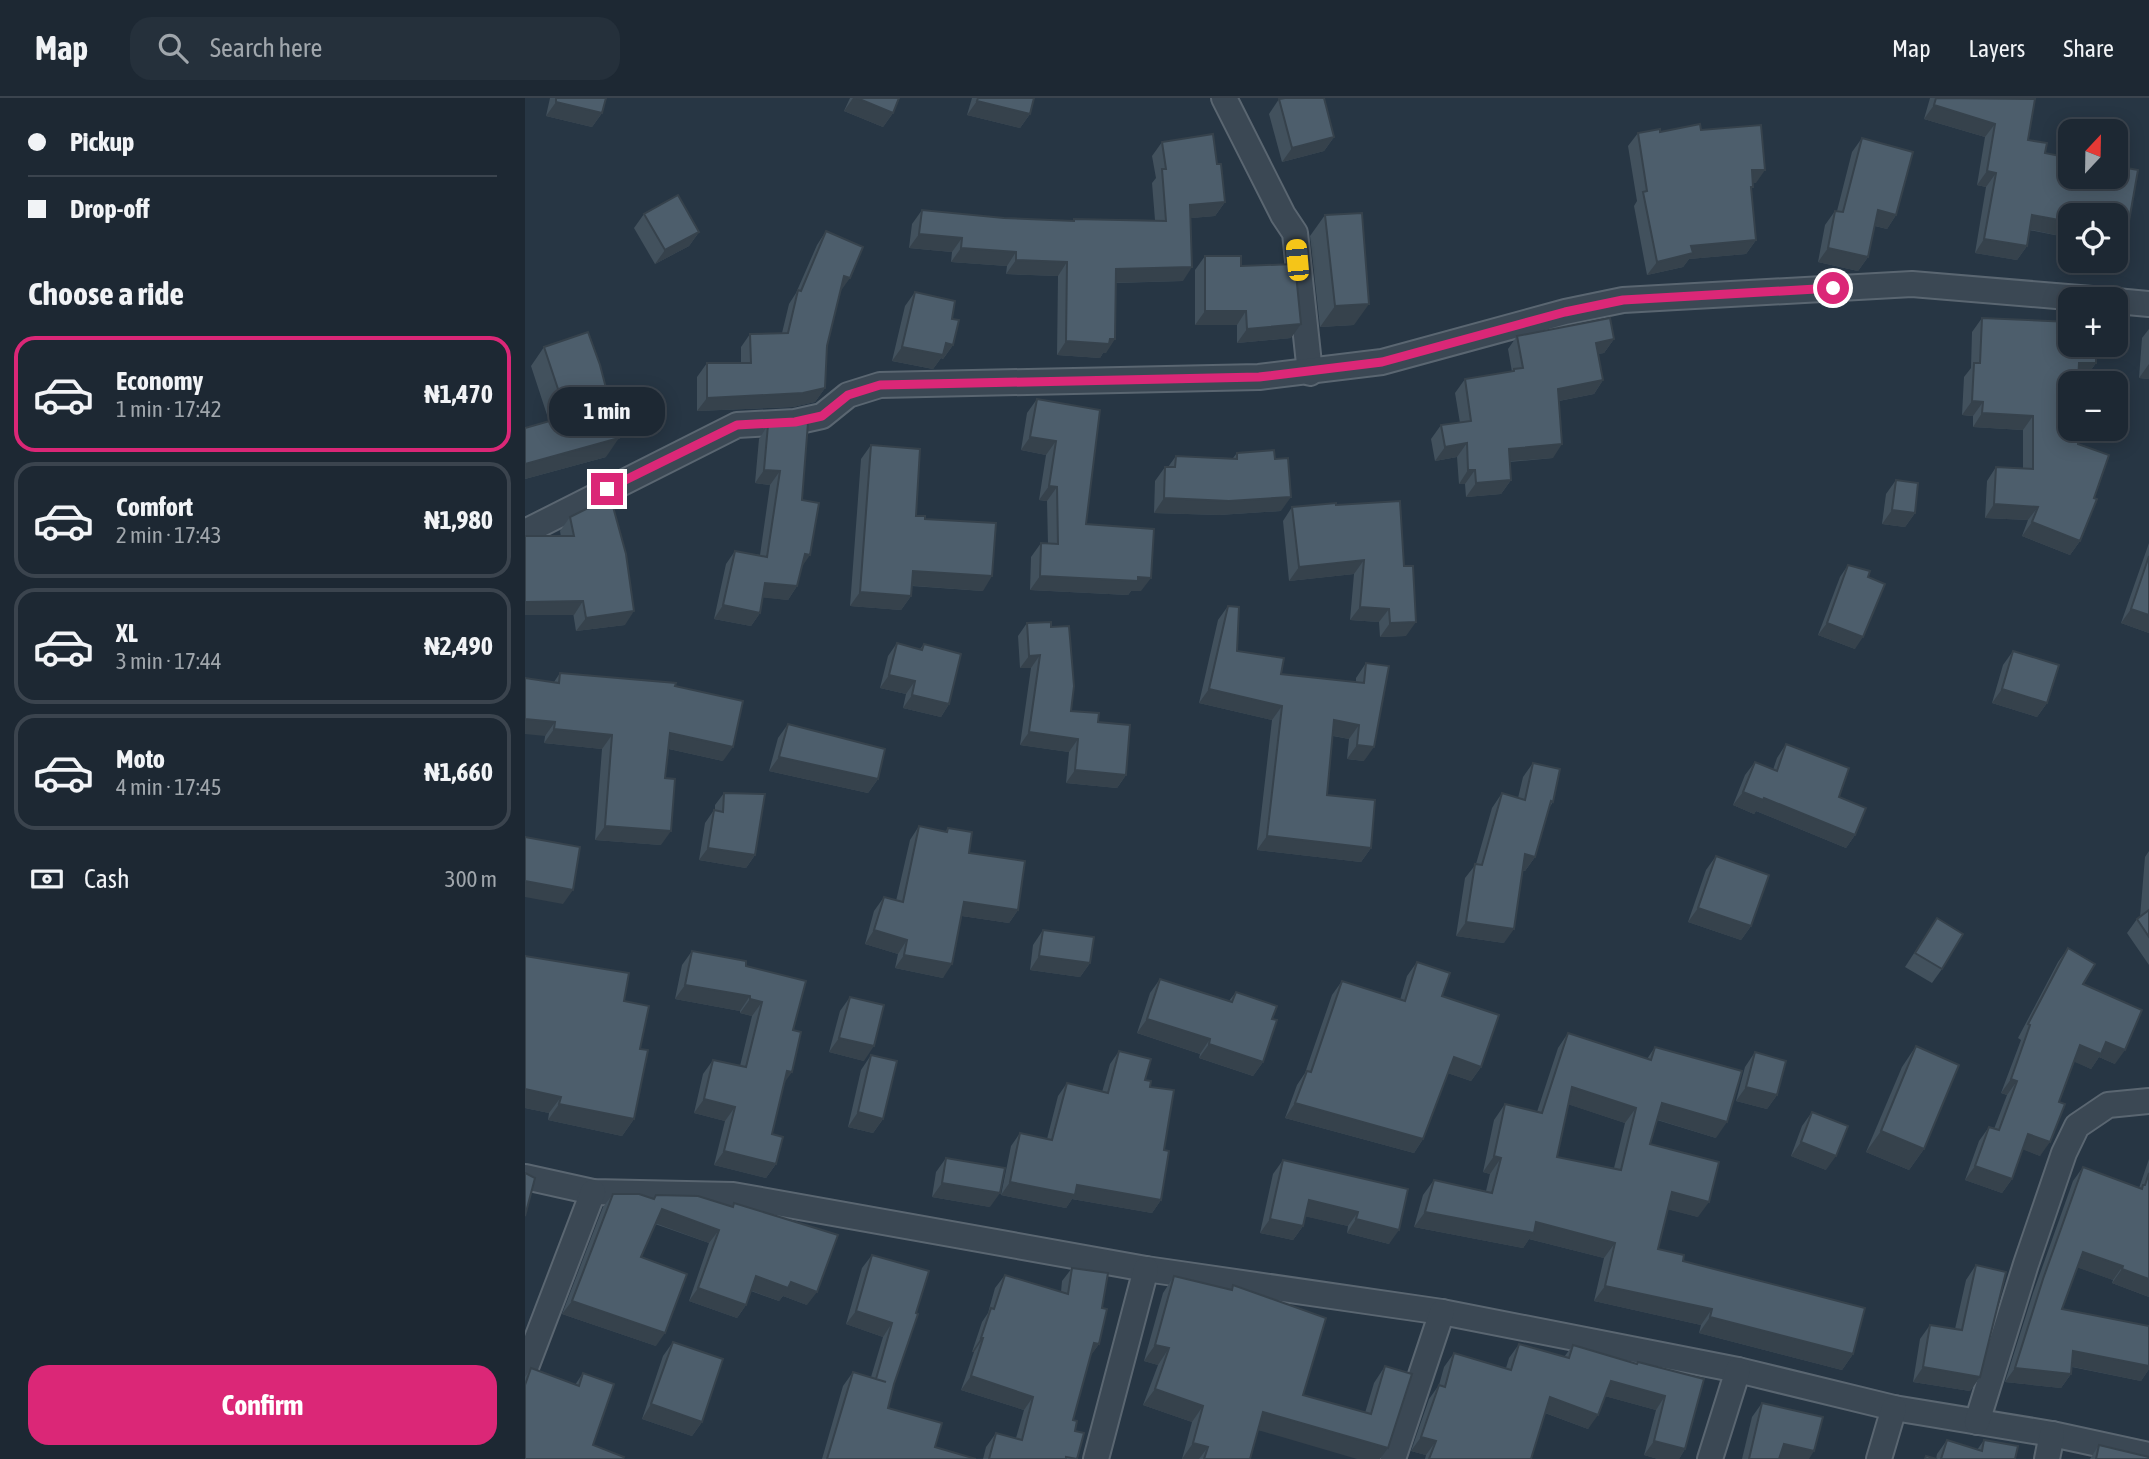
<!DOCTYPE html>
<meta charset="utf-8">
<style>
body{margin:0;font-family:"Asap Condensed",sans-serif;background:#25303b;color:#f1f3f6;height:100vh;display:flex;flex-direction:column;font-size:26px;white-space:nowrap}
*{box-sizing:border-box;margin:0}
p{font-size:23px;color:#a0a6ac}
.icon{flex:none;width:38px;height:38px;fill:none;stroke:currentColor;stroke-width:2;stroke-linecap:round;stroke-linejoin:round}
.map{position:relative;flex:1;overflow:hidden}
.details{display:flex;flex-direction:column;background:#1d2833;width:525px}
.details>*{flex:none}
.guide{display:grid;align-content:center;height:154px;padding:0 28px;background:#1d2833}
.needle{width:46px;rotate:22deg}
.tools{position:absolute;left:1533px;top:21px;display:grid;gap:14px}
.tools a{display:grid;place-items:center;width:70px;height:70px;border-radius:14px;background:#1d2833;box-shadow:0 4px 18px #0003,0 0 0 2px #3b444e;font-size:35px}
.end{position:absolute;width:32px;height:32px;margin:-16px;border:9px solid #db2777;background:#fff;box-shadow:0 0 0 4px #fff}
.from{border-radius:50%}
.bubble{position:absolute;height:49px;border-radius:21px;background:#1d2833;box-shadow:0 4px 18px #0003,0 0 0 2px #3b444e;font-size:23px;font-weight:700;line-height:49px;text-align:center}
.car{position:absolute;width:21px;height:42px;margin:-21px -10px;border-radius:9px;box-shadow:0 0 5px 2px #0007;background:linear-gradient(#f5c518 24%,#345 0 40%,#f5c518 0 76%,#345 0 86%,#f5c518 0)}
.guide b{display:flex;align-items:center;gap:24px;height:66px;font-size:26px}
.guide b+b{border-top:2px solid #3b444e}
.guide i{width:18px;height:18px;background:#f1f3f6}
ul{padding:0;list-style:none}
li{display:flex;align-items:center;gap:21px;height:116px;margin:0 14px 10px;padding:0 14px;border:4px solid #3b444e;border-radius:21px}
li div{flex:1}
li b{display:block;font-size:26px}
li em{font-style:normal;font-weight:700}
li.active{border-color:#db2777}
li>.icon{width:63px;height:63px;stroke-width:1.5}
h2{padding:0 28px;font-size:32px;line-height:84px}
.pay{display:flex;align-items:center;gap:18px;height:77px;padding:0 28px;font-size:26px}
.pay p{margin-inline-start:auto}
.action{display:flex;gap:14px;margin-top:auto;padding:14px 28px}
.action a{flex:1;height:80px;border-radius:21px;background:#db2777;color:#fff;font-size:28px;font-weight:700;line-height:80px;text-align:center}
header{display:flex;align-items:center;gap:42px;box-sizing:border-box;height:98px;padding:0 35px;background:#1d2833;border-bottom:2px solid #3b444e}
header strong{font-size:33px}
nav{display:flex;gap:38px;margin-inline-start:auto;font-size:24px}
.search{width:490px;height:63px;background:#25303b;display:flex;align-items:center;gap:18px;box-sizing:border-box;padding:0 24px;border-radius:21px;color:#a0a6ac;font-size:26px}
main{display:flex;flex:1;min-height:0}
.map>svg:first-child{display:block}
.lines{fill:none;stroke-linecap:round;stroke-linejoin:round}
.minor-casing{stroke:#5a6671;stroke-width:28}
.minor{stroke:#3b4854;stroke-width:24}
.wall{fill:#42515d;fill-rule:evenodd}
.shaded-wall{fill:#36424c}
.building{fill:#4d5e6c;stroke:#36424c;stroke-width:2;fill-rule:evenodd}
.route{stroke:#db2777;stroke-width:9}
</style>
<header>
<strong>Map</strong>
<div class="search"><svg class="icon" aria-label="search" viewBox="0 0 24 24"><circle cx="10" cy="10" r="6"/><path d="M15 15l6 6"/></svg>Search here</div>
<nav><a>Map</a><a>Layers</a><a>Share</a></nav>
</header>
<main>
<section class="details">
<div class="guide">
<b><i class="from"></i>Pickup</b>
<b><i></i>Drop-off</b>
</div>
<h2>Choose a ride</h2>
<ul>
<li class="active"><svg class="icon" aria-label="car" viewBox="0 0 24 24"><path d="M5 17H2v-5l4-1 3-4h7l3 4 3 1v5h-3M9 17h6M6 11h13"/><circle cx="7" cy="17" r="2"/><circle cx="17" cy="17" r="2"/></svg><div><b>Economy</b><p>1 min · 17:42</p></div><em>₦1,470</em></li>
<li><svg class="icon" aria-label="car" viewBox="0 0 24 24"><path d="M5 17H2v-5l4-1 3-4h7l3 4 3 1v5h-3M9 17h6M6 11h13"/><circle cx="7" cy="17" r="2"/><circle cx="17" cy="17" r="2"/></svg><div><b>Comfort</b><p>2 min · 17:43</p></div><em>₦1,980</em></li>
<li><svg class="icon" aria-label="car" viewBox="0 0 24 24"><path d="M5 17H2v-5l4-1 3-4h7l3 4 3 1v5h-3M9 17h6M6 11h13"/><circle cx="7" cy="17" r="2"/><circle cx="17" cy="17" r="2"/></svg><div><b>XL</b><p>3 min · 17:44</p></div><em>₦2,490</em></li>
<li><svg class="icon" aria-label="car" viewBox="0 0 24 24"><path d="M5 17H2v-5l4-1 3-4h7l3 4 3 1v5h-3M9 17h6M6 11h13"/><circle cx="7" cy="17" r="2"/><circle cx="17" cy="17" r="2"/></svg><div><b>Moto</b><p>4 min · 17:45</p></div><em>₦1,660</em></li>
</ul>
<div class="pay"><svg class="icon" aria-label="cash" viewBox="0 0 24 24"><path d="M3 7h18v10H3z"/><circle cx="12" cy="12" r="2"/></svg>Cash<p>300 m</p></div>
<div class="action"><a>Confirm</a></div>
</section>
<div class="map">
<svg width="1624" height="1361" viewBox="0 0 1624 1361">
<rect width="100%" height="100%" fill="#273644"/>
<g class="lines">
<defs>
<g id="minor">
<path d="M699,0L758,117L770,135L785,275"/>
<path d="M1591,203L1624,206"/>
<path d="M0,434L212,327L270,324L297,318L323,297L355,287L734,279L857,264L1040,214L1098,202L1387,186L1567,201"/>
<path d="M0,1079L68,1094L208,1097L621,1171L917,1214L1213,1272L1369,1310L1527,1336L1624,1357"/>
<path d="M0,1272L68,1094"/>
<path d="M1452,1324L1501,1166L1539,1055L1552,1028L1583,1007L1624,1003"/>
<path d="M571,1361L621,1171"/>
<path d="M868,1361L917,1214"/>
<path d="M1185,1361L1213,1272"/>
<path d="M1354,1361L1369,1310"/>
<path d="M1522,1361L1527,1336"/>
</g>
</defs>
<use href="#minor" class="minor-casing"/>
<use href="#minor" class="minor"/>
</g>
<g class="wall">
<path d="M25,0H81L77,15L67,29L21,18Z"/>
<path d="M325,0H374L368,15L358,29L319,13Z"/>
<path d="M447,0H509L505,16L495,30L442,17Z"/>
<path d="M1405,0L1510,1L1503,42L1522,45L1520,55L1545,60V79H1591V68L1613,72L1597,163L1587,177L1560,174L1561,163H1591V117H1545V140L1504,132L1502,148L1492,162L1450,155L1461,89L1452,87L1460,39L1399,21Z"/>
<path d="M754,1L809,39L799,53L757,64L744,16Z"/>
<path d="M1176,32L1231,85H1228L1226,92L1231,142L1221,156L1164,161L1158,169L1122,177L1109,108L1112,103L1103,48L1113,35Z"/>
<path d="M1337,40L1371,117L1362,131L1350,128L1343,159L1333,173L1293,164L1300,127L1310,113H1312L1327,54Z"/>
<path d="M637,44L692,66L700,104L690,118L666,120L658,183L591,185L581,255H578L575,260L532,257L533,178L481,176L482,168L426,164L427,154L384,150L387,126L397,112L479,120L547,123L549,121L630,122L627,85L631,80L627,58Z"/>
<path d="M119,116L174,134L164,148L130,166L109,130Z"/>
<path d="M800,117L829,227L795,229L785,138Z"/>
<path d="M301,133L315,193L302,248L300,290L290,304L268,309L172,313V279L182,265H216V249L225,236L257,235L264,206L271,195L292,147Z"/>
<path d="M680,158L716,168L766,240L712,245V227H670V172Z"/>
<path d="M390,194L427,221L428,247L418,261L416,260L408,271L367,263L380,208Z"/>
<path d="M1457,220L1571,265L1561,279H1553L1545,285L1555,443L1545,457L1497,438L1503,422L1460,420L1462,383L1471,369L1498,370V332L1448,329V318L1437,317L1439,279L1446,270L1447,234Z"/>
<path d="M1624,231V281L1614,280L1617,240Z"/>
<path d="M992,238L1089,241L1079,255L1073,256L1078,282L1069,296L1034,303L1028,360L984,364L986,382L976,396L941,399L940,386H934L932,359L910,363L906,341L916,327L935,325L930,295L940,281L987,274L983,251Z"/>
<path d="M19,249L81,359L0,381V330L24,323L6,268Z"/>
<path d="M512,301L575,312L561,426L616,493H606L603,497L505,492L506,459L516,445L523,446L522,403L514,402L521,357L496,352L502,315Z"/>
<path d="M243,327L277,402V469L272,488L263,502L238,499L235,515L226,528L189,521L201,466L210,453L235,457L245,387L230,385L234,341Z"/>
<path d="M346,347L391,418L400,421L458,493L387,488L386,498L376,512L325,508L336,361Z"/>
<path d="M712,355L756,413L694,417L629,415L630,383L640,369H643L651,358L708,360Z"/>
<path d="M1371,382L1390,415L1380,429L1357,426L1361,396Z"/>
<path d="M811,407L881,538L855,539L854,524L825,522L829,476L764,483L758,423L767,409Z"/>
<path d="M45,419L100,527L51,533L35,433Z"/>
<path d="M1624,445V535L1596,525Z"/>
<path d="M1323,467L1343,479L1330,551L1293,537L1315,479Z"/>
<path d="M703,508L712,553L756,576L831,584V580L841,565L839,663L822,661L824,641L808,638L802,697L846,750L836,764L732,752L747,622L674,605L693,522Z"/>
<path d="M502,525L526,529L546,613L573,624L601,677L592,690L541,685L544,654L495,647L506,570H495L493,538Z"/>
<path d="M372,545L395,551L399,546L424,606L416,619L378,610L381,596L355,590L363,558Z"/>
<path d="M1488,553L1522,605L1512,619L1467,605L1478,567Z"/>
<path d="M35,575L150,588L198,663L144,651L140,680L136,747L70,742L77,651L19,645L29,584Z"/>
<path d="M263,626L353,681L343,695L244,673L253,640Z"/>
<path d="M1261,646L1314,699L1330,737L1321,750L1231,713L1229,716L1208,707L1220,677L1230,664L1248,672L1252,660Z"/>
<path d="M1008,665L1028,704L1024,710L1010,759L1000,773H998L979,845L931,838L940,780L951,766L967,710L977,695L993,700L998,679Z"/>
<path d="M199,695L230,757L221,770L174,762L180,725L189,712L190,713V707Z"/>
<path d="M394,728L420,734L423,730L444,755L493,812L484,825L437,818L418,880L370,870L373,856L340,846L349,813L359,799L371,803L385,742Z"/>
<path d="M1624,753V867L1602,835L1612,821L1615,819L1620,759Z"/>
<path d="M1191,758L1226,828L1216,842L1163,824L1181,772Z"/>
<path d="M1412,820L1417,871L1407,885L1380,869Z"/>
<path d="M518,832L565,865L555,879L505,872L508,847Z"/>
<path d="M1543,850L1590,966L1574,959L1566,971L1549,963L1515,1058L1498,1051L1487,1081L1477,1095L1440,1082L1454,1043L1464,1029L1469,1031L1482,997L1476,995L1496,942L1493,940L1533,864Z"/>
<path d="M167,853L221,868L268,932L259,984L247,1036L251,1066L241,1080L189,1067L200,1023L169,1015L178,976L188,962L215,968L227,918L215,915V913L150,901L157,867Z"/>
<path d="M0,858L99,903L115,951L109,1021L97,1038L23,1022L24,1015L0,1010Z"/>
<path d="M892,864L917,898L956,969L946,983L923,975L898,1041L889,1055L760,1020L772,987L780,975L807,897L817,883L875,902L882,878Z"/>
<path d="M635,881L704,903L711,894L747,921L738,964L728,978L674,960L675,956L612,935L625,895Z"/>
<path d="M325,899L339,963L304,954L315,913Z"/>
<path d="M1043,935L1122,961L1130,949L1191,1040L1132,1022L1125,1046L1173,1119L1143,1111L1133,1151L1158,1163L1328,1256L1317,1272L1174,1235L1176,1227L1069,1203L1079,1160L1004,1141L998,1150L889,1129L898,1097L909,1082L961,1093L965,1076L958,1074L969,1022L980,1006L1012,1014L1033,950ZM1043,1006L1100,1025L1089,1070L1032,1059Z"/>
<path d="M1391,948L1399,1051L1384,1072L1341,1054L1377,969Z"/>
<path d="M594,953L620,982L625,989L639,1052L636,1102L627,1115L547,1101L541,1110L476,1097L486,1048L495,1035L522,1041L533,998L542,985L577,994L585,966Z"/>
<path d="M1230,954L1252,997L1242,1011L1211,1003L1220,969Z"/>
<path d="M346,957L358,1021L348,1035L323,1029L336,972Z"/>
<path d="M1287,1014L1301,1072L1266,1058L1277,1028Z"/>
<path d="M421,1060L465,1109L407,1099L411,1074Z"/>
<path d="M1624,1061V1199L1587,1185L1588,1182L1552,1169L1537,1211L1624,1228V1271L1616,1283L1547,1269L1546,1276L1536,1290L1480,1284L1508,1195L1548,1083L1558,1069L1614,1090Z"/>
<path d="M758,1062L883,1091L864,1146L822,1135L823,1128L780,1118L778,1128L768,1142L735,1135L748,1076Z"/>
<path d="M88,1096L128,1101L131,1097L206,1109L209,1105L282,1207L258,1198L254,1203L226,1193L221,1207L212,1220L164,1203L184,1145L130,1126L116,1159L131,1248L37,1216L78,1109Z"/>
<path d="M347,1157L404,1173L369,1286L363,1310L410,1349L451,1361H297L318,1288L328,1274L346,1279L358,1239L321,1226L337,1170Z"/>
<path d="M1451,1167L1455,1279L1445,1293L1388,1284L1395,1241L1405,1227L1430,1231L1441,1182Z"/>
<path d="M547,1170L577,1210L574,1246L565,1258L548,1322L552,1361H458L461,1349L471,1335L491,1340L499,1312L436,1292L449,1254H447L457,1224L463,1215L470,1190L480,1177L536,1194L537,1183Z"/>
<path d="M649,1178L705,1192L708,1187L778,1297L840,1315L849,1285L860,1268L863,1350L733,1332L725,1361H657L667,1324L618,1307L633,1267L619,1263L638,1195Z"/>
<path d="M148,1244L177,1324L167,1338L117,1321L138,1258Z"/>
<path d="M994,1246L1039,1259L1048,1247L1112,1266L1179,1281L1160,1351L1154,1361H1133L1119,1357L1131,1312L1080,1298L1063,1331L1020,1315L1006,1361H900L901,1357L886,1353L904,1301L914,1287L919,1269L929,1255L981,1270L984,1260Z"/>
<path d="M6,1270L50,1287L58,1275L68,1347L0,1361V1279Z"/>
<path d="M1237,1305L1284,1361H1217L1227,1319Z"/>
<path d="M1422,1342L1452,1352L1459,1342L1490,1361H1399L1401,1358L1411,1361L1412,1356Z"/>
<path d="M1574,1347L1623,1361H1565Z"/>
</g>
<g class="shaded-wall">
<path d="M328,0H332L368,15L358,29L319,13Z"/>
<path d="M452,3L505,16L495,30L442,17Z"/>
<path d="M31,4L77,15L67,29L21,18Z"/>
<path d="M1409,7L1470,26L1460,39L1399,21Z"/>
<path d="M809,39L799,53L757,64L767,50Z"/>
<path d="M1227,72H1240L1231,85L1217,86Z"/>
<path d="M1462,73L1471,75L1461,89L1452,87Z"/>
<path d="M700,104L690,118L655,121L665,107Z"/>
<path d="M1353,112L1371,117L1362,131L1343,126Z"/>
<path d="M1507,117L1545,124V140L1497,130Z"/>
<path d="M174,134L164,148L130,166L140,152Z"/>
<path d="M394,136L437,140L427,154L384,150Z"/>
<path d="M1459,141L1502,148L1492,162L1450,155Z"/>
<path d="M1231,142L1221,156L1164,161L1158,169L1122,177L1132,164L1166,148Z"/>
<path d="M436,150L491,154L482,168L426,164Z"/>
<path d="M1303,150L1343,159L1333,173L1293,164Z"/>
<path d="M491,162L542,164L533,178L481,176Z"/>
<path d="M1591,162L1597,163L1587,177L1560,174L1567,163Z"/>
<path d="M667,169L658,183L581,185L591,171Z"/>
<path d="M319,178L325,180L315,194Z"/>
<path d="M844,206L829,227L795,229L810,208Z"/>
<path d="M680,213H721L712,227H670Z"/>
<path d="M776,226L766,240L712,245L722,231Z"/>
<path d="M585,241H590L581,255H578L575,260L532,257L541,243Z"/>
<path d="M1089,241L1079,255L1061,258L1071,245Z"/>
<path d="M421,245L428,247L418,261L416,260L408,271L367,263L377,249Z"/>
<path d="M1554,265H1571L1561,279H1544Z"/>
<path d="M1624,266V281L1614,280Z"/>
<path d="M1078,282L1069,296L1023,305L1033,291Z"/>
<path d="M300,290L290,304L268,309L172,313L182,300Z"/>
<path d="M1447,303L1458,304L1448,318L1437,317Z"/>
<path d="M1457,315L1508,318L1498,332L1448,329Z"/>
<path d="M505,339L531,343L521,357L496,352Z"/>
<path d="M94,340L81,359L0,381V366Z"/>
<path d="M942,345L932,359L910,363L920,349Z"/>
<path d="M1037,346L1028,360L974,364L984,351Z"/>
<path d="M239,372L255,373L245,387L230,385Z"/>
<path d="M943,372H950L940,386H934Z"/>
<path d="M986,382L976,396L941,399L951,385Z"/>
<path d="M524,388L532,389L522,403L514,402Z"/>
<path d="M766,399L756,413L694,417L629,415L639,400Z"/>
<path d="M1469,406L1513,409L1503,422L1460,420Z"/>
<path d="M1367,412L1390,415L1380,429L1357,426Z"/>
<path d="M1507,424L1555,443L1545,457L1497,438Z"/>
<path d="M280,456L285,457L276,470Z"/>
<path d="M839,462L829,476L764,483L774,469Z"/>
<path d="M388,473L467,478L458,493L378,487Z"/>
<path d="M515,478L613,479L626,480L616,493H606L603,497L505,492Z"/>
<path d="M240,485L272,488L263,502L231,499Z"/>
<path d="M335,494L386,498L376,512L325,508Z"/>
<path d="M58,503L49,517H0V504Z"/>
<path d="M198,507L235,515L226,528L189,521Z"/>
<path d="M835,509L864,511L854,524L825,522Z"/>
<path d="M1606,511L1624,517V535L1596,525Z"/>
<path d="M109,513L100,527L51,533L61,520Z"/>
<path d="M891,524L881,538L855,539L865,525Z"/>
<path d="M1302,525L1338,539L1330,551L1293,537Z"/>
<path d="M515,557L506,570H495L504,558Z"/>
<path d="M364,577L390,583L381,596L355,590Z"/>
<path d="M684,591L757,608L747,622L674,605Z"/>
<path d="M1477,591L1522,605L1512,619L1467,605Z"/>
<path d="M387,597L424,606L416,619L378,610Z"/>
<path d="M0,621L30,624L20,638L0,636Z"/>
<path d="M809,622L834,627L824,641L800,636Z"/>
<path d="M29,631L87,637L77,651L19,645Z"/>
<path d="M504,634L553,641L544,654L495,647Z"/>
<path d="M145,635L208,649L198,663L135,649Z"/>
<path d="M832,647L849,649L839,663L822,661Z"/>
<path d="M254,659L353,681L343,695L244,673Z"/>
<path d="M550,672L601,677L592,690L541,685Z"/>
<path d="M1218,694L1239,700L1330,737L1321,750L1231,713L1229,716L1208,707Z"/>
<path d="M80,728L146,733L136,747L70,742Z"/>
<path d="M742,738L846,750L836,764L732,752Z"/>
<path d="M183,750L230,757L221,770L174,762Z"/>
<path d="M1000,756L1010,759L1000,773L990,770Z"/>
<path d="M0,783L48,792L38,806L0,799Z"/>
<path d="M439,804L493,812L484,825L430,817Z"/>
<path d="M1173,810L1226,828L1216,842L1163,824Z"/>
<path d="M941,824L989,831L979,845L931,838Z"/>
<path d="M349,832L382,842L373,856L340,846Z"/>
<path d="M379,857L427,866L418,880L370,870Z"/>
<path d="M514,858L565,865L555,879L505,872Z"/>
<path d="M160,887L225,898L215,913L150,901Z"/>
<path d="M225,901L237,904L227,918L215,915Z"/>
<path d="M622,921L685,941L675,956L612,935Z"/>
<path d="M314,940L349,948L339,963L304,954Z"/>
<path d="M1581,944L1600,952L1590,966L1574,959L1566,971L1545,962L1555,947Z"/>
<path d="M684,946L738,964L728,978L674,960Z"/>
<path d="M929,959L956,969L946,983L919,974Z"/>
<path d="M262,973L267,974L257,988Z"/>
<path d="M1486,981L1492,983L1482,997L1476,995Z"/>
<path d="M1047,989L1111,1010L1100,1025L1036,1004Z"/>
<path d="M1221,989L1252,997L1242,1011L1211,1003Z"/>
<path d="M0,991L36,999L24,1015L0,1010Z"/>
<path d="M179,1001L210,1009L200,1023L169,1015Z"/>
<path d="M770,1005L898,1041L889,1055L760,1020Z"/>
<path d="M1137,1005L1202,1024L1191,1040L1127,1020Z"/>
<path d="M34,1006L109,1021L97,1038L23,1022Z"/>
<path d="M333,1014L358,1021L348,1035L323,1029Z"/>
<path d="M1356,1033L1399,1051L1384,1072L1341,1054Z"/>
<path d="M1503,1036L1525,1044L1515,1058L1494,1050Z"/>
<path d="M1276,1044L1311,1058L1301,1072L1266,1058Z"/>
<path d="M199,1053L251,1066L241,1080L189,1067Z"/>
<path d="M969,1058L976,1060L965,1076L958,1074Z"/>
<path d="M1450,1068L1487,1081L1477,1095L1440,1082Z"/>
<path d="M485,1084L552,1087L636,1102L627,1115L547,1101L541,1110L476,1097Z"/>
<path d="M417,1085L475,1095L465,1109L407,1099Z"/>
<path d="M1147,1094L1184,1104L1173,1119L1137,1110Z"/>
<path d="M784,1102L833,1114L823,1128L774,1117Z"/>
<path d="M137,1111L194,1132L184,1145L127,1124Z"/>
<path d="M900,1114L1011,1124L1090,1145L1079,1160L1004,1141L998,1150L889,1129Z"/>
<path d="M745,1121L778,1128L768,1142L735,1135Z"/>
<path d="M831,1121L874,1132L864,1146L822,1135Z"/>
<path d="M1558,1154L1598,1168L1588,1182L1548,1168Z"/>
<path d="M1597,1171L1624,1181V1199L1587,1185Z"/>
<path d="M231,1178L266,1184L292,1194L282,1207L258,1198L254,1203L222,1191Z"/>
<path d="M1080,1188L1187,1211L1176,1227L1069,1203Z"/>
<path d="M173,1190L221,1207L212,1220L164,1203Z"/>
<path d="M47,1203L140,1235L131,1248L37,1216Z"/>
<path d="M331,1213L367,1225L358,1239L321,1226Z"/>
<path d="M1185,1219L1328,1256L1317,1272L1174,1235Z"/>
<path d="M456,1240H458L449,1254H447Z"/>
<path d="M569,1245L574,1246L564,1260Z"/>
<path d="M630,1247L644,1250L633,1267L619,1263Z"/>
<path d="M1548,1253L1624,1268V1271L1616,1283L1539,1267Z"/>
<path d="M1398,1269L1455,1279L1445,1293L1388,1284Z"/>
<path d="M1490,1270L1546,1276L1536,1290L1480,1284Z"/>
<path d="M446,1278L508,1299L499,1312L436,1292Z"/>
<path d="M1086,1283L1140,1298L1131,1312L1076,1297Z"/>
<path d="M630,1291L678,1308L667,1324L618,1307Z"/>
<path d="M1025,1299L1073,1317L1063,1331L1015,1313Z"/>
<path d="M126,1306L177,1324L167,1338L117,1321Z"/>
<path d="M738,1314L863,1350L855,1361H832L726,1330Z"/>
<path d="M896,1339L911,1343L901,1357L886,1353Z"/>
<path d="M1129,1343L1160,1351L1154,1361H1133L1119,1357Z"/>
<path d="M668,1345L683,1349L674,1361H657Z"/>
<path d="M1259,1346L1289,1353L1284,1361H1253Z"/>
</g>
<g class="building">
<path d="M31,0H81L77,15L31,4Z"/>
<path d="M332,0H374L368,15Z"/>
<path d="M453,0H509L505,16L452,3Z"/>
<path d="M760,0H799L809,39L767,50L754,1Z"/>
<path d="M1411,0L1510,1L1503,42L1522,45L1520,55L1545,60V79H1591V68L1613,72L1597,163L1591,162V117H1545V124L1507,117L1502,148L1459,141L1471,75L1462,73L1470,26L1409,7Z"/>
<path d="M1175,26L1176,32L1236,27L1240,72H1227L1228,89H1226L1231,142L1166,148L1168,155L1132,164L1118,94L1122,93L1113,35L1135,31V34Z"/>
<path d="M688,36L692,66H696L700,104L665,107L667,169L591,171L590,241H585L584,246L541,243L542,164L491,162V154L436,150L437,140L394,136L397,112L479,120L549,123V121L641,123L637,71H641L637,44Z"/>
<path d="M1337,40L1388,54L1371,117L1353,112L1343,159L1303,150L1310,113L1318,114Z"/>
<path d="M153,97L174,134L140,152L119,116Z"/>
<path d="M837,115L844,206L810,208L800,117Z"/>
<path d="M301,133L338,149L325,180L319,178L302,248L300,290L278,295L182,300V265H226L225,236L263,235L273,192L276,193Z"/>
<path d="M680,158H716V168L770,166L776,226L722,231L721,213H680Z"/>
<path d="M390,194L430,203L427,221L434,222L428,247L421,245L418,257L377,249Z"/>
<path d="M1085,220L1089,241L1071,245L1078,282L1033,291L1037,346L984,351L986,382L951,385L950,372H943L942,345L920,349L916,327L946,323L940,281L989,273V271L998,270L992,238Z"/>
<path d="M1457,220L1545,224V247H1571V265H1554L1553,285H1545V331H1553V346L1584,357L1569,400L1572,401L1555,443L1507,424L1513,409L1469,406L1471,369L1508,371V318L1457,315L1458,304L1447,303L1449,265H1455Z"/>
<path d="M63,234L75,267L94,340L0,366V330L42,318L19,249Z"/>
<path d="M512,301L575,312L561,426L629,431L626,480L613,479V483L515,478L516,445L533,446L532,389L524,388L531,343L505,339Z"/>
<path d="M283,325L277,402L294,405L285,457L280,456L272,488L240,485L235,515L198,507L210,453L242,459L255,373L239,372L243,327Z"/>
<path d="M346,347L395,351L391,418H400V421L471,425L467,478L388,473L386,498L335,494Z"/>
<path d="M749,352L750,361L763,360L766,399L704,403L639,400L640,369H650L651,358L712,361V355Z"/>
<path d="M1371,382L1393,385L1390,415L1367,412Z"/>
<path d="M875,403L879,468H888L891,524L865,525L864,511L835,509L839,462L774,469L767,409L811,405V407Z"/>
<path d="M87,405L101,456L109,513L61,520L58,503L0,504V438H49L45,419L61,411Z"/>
<path d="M1624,458V517L1606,511Z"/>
<path d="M1323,467L1345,473L1343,479L1360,486L1338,539L1302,525Z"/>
<path d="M703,508L714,509L712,553L759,560L756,576L839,585L841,565L864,568L849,649L832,647L834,627L809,622L802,697L850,702L846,750L742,738L757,608L684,591Z"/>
<path d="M526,524V529L544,528L549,588L546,613L574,615L573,624L605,627L601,677L550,672L553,641L504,634L515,557L504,558L502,525Z"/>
<path d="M372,545L397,552L399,546L436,556L424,606L387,597L390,583L364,577Z"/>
<path d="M1488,553L1534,567L1522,605L1477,591Z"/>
<path d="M35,575L151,585L150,588L218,603L208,649L145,635L140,680L150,681L146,733L80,728L87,637L29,631L30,624L0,621V580L34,585Z"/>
<path d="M263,626L360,651L353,681L254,659Z"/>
<path d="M1261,646L1324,670L1314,699L1341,710L1330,737L1239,700L1238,702L1218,694L1230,664L1252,673Z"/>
<path d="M1008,665L1035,671L1028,704L1026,703L1010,759L1000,756L989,831L941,824L950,766L957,767L977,695L1000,702Z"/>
<path d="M199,695L240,696L230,757L183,750L189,712L198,714Z"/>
<path d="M394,728L422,734L423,730L447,734L444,755L500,763L493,812L439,804L427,866L379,857L382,842L349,832L359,799L378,804Z"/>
<path d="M0,739L55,749L48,792L0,783Z"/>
<path d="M1191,758L1244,777L1226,828L1173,810Z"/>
<path d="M1624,812V839L1612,821Z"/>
<path d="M1412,820L1438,836L1417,871L1390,855Z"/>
<path d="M518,832L569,839L565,865L514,858Z"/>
<path d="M1543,850L1570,866L1558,886L1617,912L1600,952L1581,944L1576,956L1555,947L1534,1004L1540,1006L1525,1044L1503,1036L1487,1081L1450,1068L1464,1029L1474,1032L1492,983L1486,981L1505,927L1503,926Z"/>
<path d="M167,853L221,863V868L281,883L268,932L276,934L267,974L262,973L247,1036L258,1039L251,1066L199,1053L210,1009L179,1001L188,962L221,969L237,904L225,901V898L160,887Z"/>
<path d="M0,858L104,875L99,903L124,908L115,951L123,952L109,1021L34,1006L36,999L0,991Z"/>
<path d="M892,864L925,875L917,898L974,917L956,969L929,959L898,1041L770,1005L782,973L786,974L817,883L880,903Z"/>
<path d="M635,881L707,904L711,894L752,908L747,921L752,922L738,964L684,946L685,941L622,921Z"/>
<path d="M325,899L359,907L349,948L314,940Z"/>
<path d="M1043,935L1126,962L1130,949L1217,973L1202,1024L1137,1005L1125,1046L1194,1064L1184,1104L1147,1094L1133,1151L1159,1157L1158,1163L1340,1210L1328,1256L1185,1219L1187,1211L1080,1188L1090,1145L1011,1124L1009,1135L900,1114L909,1082L967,1095L976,1060L969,1058L980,1006L1017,1015ZM1047,989L1111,1010L1096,1072L1032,1059Z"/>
<path d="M1391,948L1434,967L1399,1051L1356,1033Z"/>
<path d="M594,953L626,961L620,982L626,983L625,989L649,992L639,1052L644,1053L636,1102L552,1087L550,1097L485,1084L495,1035L527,1042L542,985L583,995Z"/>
<path d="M1230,954L1261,963L1252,997L1221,989Z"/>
<path d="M346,957L372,963L358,1021L333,1014Z"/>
<path d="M1287,1014L1323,1028L1311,1058L1276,1044Z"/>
<path d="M421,1060L480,1070L475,1095L417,1085Z"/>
<path d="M758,1062L883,1091L874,1132L831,1121L833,1114L784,1102L778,1128L745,1121Z"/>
<path d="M1558,1069L1617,1091L1618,1087H1620L1624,1075V1181L1597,1171L1598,1168L1558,1154L1537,1211L1624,1228V1268L1548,1253L1546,1276L1490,1270L1518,1181Z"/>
<path d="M0,1075L10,1080L0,1118Z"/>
<path d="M88,1096H114L129,1101L131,1097L173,1098L208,1109L209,1105L313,1137L292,1194L266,1184L263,1190L231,1178L221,1207L173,1190L194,1132L137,1111L116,1159L162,1176L140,1235L47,1203Z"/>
<path d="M347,1157L404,1173L391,1215L393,1216L369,1286L363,1310L417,1325L410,1349L451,1361H302L328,1274L361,1284L351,1281L367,1225L331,1213Z"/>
<path d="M1451,1167L1481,1174L1455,1279L1398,1269L1405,1227L1437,1232Z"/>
<path d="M547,1170L583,1175L577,1210L582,1211L574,1246L569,1245L548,1322L552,1323L550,1333L559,1335L552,1361L541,1359V1361H464L471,1335L497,1342L508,1299L446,1278L458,1240H456L466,1210L469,1211L480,1177L543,1196Z"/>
<path d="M649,1178L707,1192L708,1187L801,1220L778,1297L846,1316L860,1268L887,1276L863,1350L738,1314L725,1361H679L683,1349L668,1345L678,1308L630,1291L644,1250L630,1247Z"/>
<path d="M148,1244L198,1261L177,1324L126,1306Z"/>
<path d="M994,1246L1044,1260L1048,1247L1112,1266L1113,1264L1179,1281L1160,1351L1129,1343L1140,1298L1086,1283L1073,1317L1025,1299L1006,1361H904L911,1343L896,1339L914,1287L920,1289L929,1255L986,1272Z"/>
<path d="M6,1270L54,1288L58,1275L89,1286L68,1347L99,1359L98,1361H0V1287Z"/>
<path d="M1237,1305L1298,1319L1289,1353L1259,1346L1254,1361H1224Z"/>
<path d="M1422,1342L1457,1353L1459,1342L1493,1348L1490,1361H1416Z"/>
<path d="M1574,1347L1624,1359L1623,1361H1571Z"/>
<path d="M1401,1358L1412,1361H1400Z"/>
</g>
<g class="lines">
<path class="route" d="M82,391L212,327L270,324L297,318L323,297L355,287L734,279L857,264L1040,214L1098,202L1308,190"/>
</g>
</svg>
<div class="tools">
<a><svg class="needle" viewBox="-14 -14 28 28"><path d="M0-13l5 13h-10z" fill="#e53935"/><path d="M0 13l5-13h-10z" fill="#a0a6ac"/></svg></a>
<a><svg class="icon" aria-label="locate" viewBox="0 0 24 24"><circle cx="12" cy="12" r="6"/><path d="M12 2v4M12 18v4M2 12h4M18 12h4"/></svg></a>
<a>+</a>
<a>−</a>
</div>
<i class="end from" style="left:1308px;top:190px"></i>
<i class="end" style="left:82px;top:391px"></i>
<div class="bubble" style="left:24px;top:289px;width:116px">1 min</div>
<i class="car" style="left:772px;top:162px;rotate:355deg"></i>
</div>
</main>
